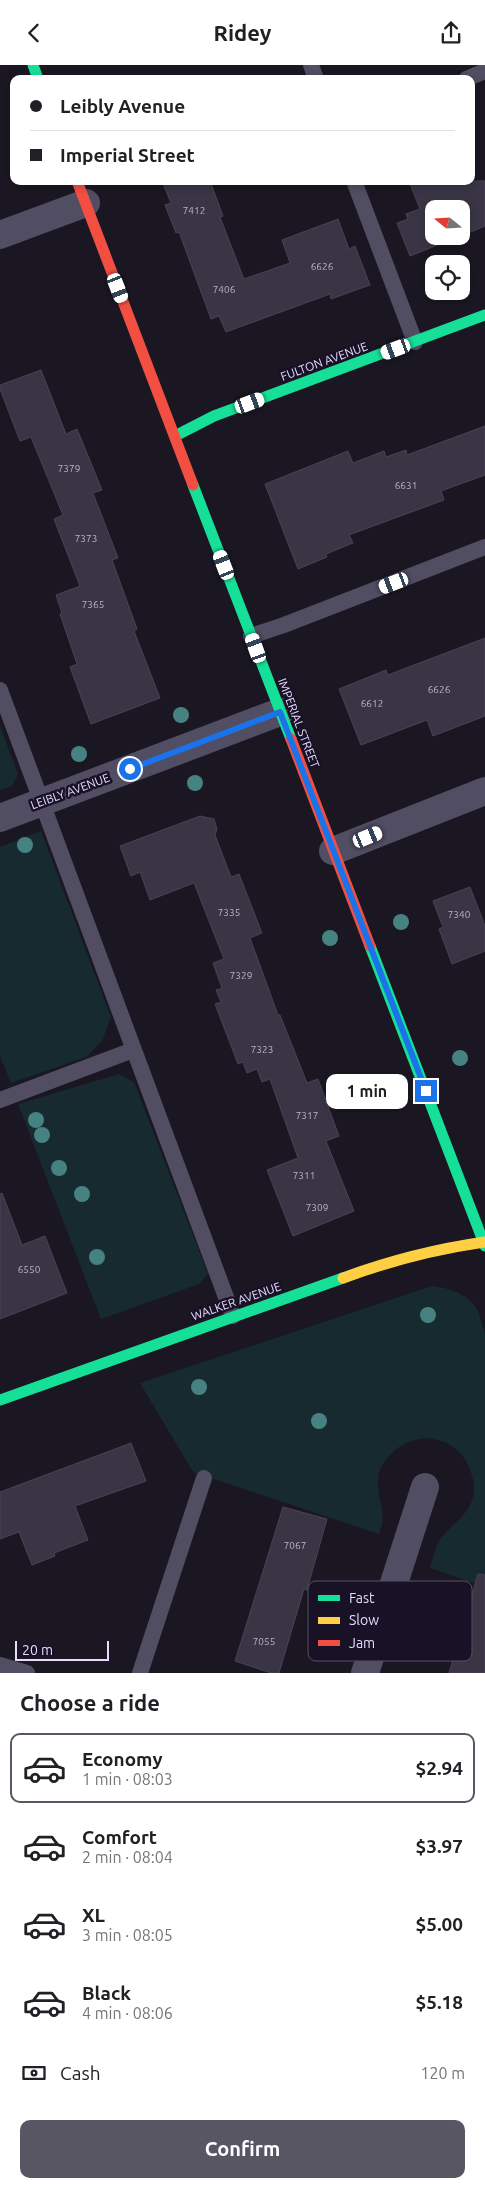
<!DOCTYPE html>
<meta charset="utf-8">
<style>
body{margin:0;font-family:Ubuntu,sans-serif;background:#f2f2f2;color:#202124;height:100vh;display:flex;flex-direction:column;font-size:19px;white-space:nowrap}
*{box-sizing:border-box;margin:0}
p{font-size:16px;color:#757577}
.icon{flex:none;width:28px;height:28px;fill:none;stroke:currentColor;stroke-width:2;stroke-linecap:round;stroke-linejoin:round}
.map{position:relative;height:1608px;overflow:hidden}
.details{display:flex;flex-direction:column;background:#fff;flex:1}
.details>*{flex:none}
.hud{position:absolute;left:10px;top:10px;width:465px;height:110px;border-radius:10px;box-shadow:0 2px 8px #0003;display:grid;align-content:center;height:110px;padding:0 20px;background:#fff}
.needle{width:32px;rotate:288deg}
.buttons{position:absolute;left:425px;top:135px;display:grid;gap:10px}
.buttons a{display:grid;place-items:center;width:45px;height:45px;border-radius:10px;background:#fff;box-shadow:0 2px 8px #0003;font-size:25px}
.scale{position:absolute;left:15px;bottom:12px;width:94px;box-sizing:border-box;padding-left:5px;border:2px solid #e4dbfd;border-top:0;font-size:14px;line-height:18px;white-space:nowrap;color:#e4dbfd;-webkit-text-stroke:4px #191227;paint-order:stroke}
.end{position:absolute;width:22px;height:22px;margin:-11px;border:6px solid #1a73e8;background:#fff;box-shadow:0 0 0 2px #fff}
.from{border-radius:50%}
.bubble{position:absolute;height:35px;border-radius:10px;background:#fff;box-shadow:0 2px 8px #0003;font-size:16px;font-weight:700;line-height:35px;text-align:center}
.car{position:absolute;width:15px;height:30px;margin:-15px -8px;border-radius:6px;box-shadow:0 0 4px 1px #0007;background:linear-gradient(#fff 24%,#345 0 40%,#fff 0 76%,#345 0 86%,#fff 0)}
.hud b{display:flex;align-items:center;gap:18px;height:48px;font-size:19px}
.hud b+b{border-top:1px solid #e0e0e0}
.hud i{width:12px;height:12px;background:#202124}
ul{padding:0;list-style:none}
li{display:flex;align-items:center;gap:15px;height:70px;margin:0 10px 8px;padding:0 10px;border:2px solid transparent;border-radius:10px}
li div{flex:1}
li b{display:block;font-size:19px}
li em{font-style:normal;font-weight:700}
li.active{border-color:#585663}
li>.icon{width:45px;height:45px;stroke-width:1.5}
h2{padding:0 20px;font-size:22px;line-height:60px}
.pay{display:flex;align-items:center;gap:12px;height:55px;padding:0 20px;font-size:19px}
.pay p{margin-inline-start:auto}
.action{display:flex;gap:10px;margin-top:auto;padding:10px 20px}
.action a{flex:1;height:58px;border-radius:10px;background:#585663;color:#fff;font-size:20px;font-weight:700;line-height:58px;text-align:center}
header{display:flex;justify-content:space-between;align-items:center;height:65px;padding:0 20px;background:#fff;font-size:22px;font-weight:700}
.map>svg:first-child{display:block}
.green{fill:#162a2f}
.building{fill:#3a3544;stroke:#494256}
.lines{fill:none;stroke-linecap:round;stroke-linejoin:round}
.lane{stroke:#514d62;stroke-width:16}
.street{stroke:#514d62;stroke-width:28}
.fast{stroke:#16e098;stroke-width:11}
.slow{stroke:#ffcf43;stroke-width:11}
.jam{stroke:#f24e42;stroke-width:11}
.tree{fill:#468282}
.route{stroke:#1a73e8;stroke-width:6}
.labels{text-anchor:middle;dominant-baseline:central;stroke-width:5;stroke-linejoin:round;paint-order:stroke}
.number-label{font-size:10px;fill:#bab2cf}
.street-label{font-size:12px;fill:#e4dbfd;stroke:#191227}
.key{fill:#191227;stroke:#564e67;stroke-width:1}
.key-label{font-size:14px;fill:#e4dbfd}
</style>
<header><svg class="icon" aria-label="back" viewBox="0 0 24 24"><path d="M15 5l-7 7 7 7"/></svg>Ridey<svg class="icon" aria-label="share" viewBox="0 0 24 24"><path d="M12 15V3M7 8l5-5 5 5M5 13v7h14v-7"/></svg></header>
<div class="map">
<svg width="485" height="1608" viewBox="0 0 485 1608">
<rect width="100%" height="100%" fill="#1a1722"/>
<g class="green">
<path d="M0,661L18,709L12,721L0,725Z"/>
<path d="M41,766L111,952L102,976L86,992L11,1018L0,991V782Z"/>
<path d="M119,1009L134,1017L208,1209L199,1219L101,1254L18,1039Z"/>
<path d="M432,1221C446,1222 467,1229 475,1241C480,1248 482,1260 485,1268V1522L430,1503C433,1493 435,1481 442,1472C454,1456 472,1449 474,1426C475,1419 472,1411 470,1404C454,1366 408,1364 385,1396C371,1414 382,1434 383,1454C383,1459 380,1464 379,1469L193,1407L140,1318Z"/>
</g>
<g class="building">
<path d="M162,116H210L223,151L220,152L244,214L290,198L282,175L338,154L349,184L355,181L370,220L331,234L330,229L226,267L219,251L211,254L179,167L176,168L165,140L171,138Z"/>
<path d="M409,116H485V161L461,171V144H434V171H460L410,191L397,158L408,154L406,149L420,144Z"/>
<path d="M41,305L66,369L77,364L102,425L93,428L118,493L112,495L137,564L134,566L160,633L91,659L70,602L77,599L60,549L62,548L56,530L80,521L54,454L63,450L31,372L20,376L0,324V320Z"/>
<path d="M485,361V410L441,426L444,435L349,470L353,478L326,489L327,492L298,504L265,419L348,386L353,398L384,386L386,392L406,385L407,390Z"/>
<path d="M485,573V651L433,671L427,655L361,680L339,624L386,605L388,610Z"/>
<path d="M200,751L214,754L217,764L215,770L231,812L239,809L262,868L250,873L278,950H280L307,1018L318,1014L339,1071L326,1076L354,1146L293,1171L267,1105L298,1093L270,1014L262,1017L257,1004L247,1008L243,997L238,999L215,939L221,937L216,925L222,923L213,898L224,894L194,818L150,835L140,807L131,811L120,781Z"/>
<path d="M470,822L485,861V886L452,899L439,864L443,862L433,836Z"/>
<path d="M2,1128L22,1180L45,1171L67,1228L0,1254V1129Z"/>
<path d="M131,1378L146,1416L75,1441L88,1475L54,1488L55,1491L32,1500L19,1467L0,1474V1427Z"/>
<path d="M283,1442L327,1454L307,1525L304,1524L279,1608H271L235,1596Z"/>
<path d="M478,1509L485,1510V1608H449Z"/>
</g>
<g class="lines">
<g class="lane">
<path d="M311,0L316,14"/>
<path d="M466,14L485,6"/>
<path d="M354,116L415,277"/>
<path d="M251,571L284,560L485,482"/>
<path d="M0,625L233,1251"/>
<path d="M0,1035L133,985"/>
<path d="M0,1600L27,1608"/>
<path d="M140,1608L204,1413"/>
</g>
<g class="street">
<path d="M0,170L86,138"/>
<path d="M0,753L280,647"/>
<path d="M333,786L485,726"/>
<path d="M365,1608L425,1422"/>
</g>
<g class="fast">
<path d="M33,0L38,14"/>
<path d="M175,371L214,351L485,250"/>
<path d="M193,420L291,674"/>
<path d="M370,881L485,1181"/>
<path d="M0,1335L343,1213"/>
</g>
<path class="slow" d="M343,1213C389,1196 436,1184 485,1177"/>
<g class="jam">
<path d="M77,116L193,420"/>
<path d="M291,674L370,881"/>
</g>
</g>
<g class="tree">
<circle cx="181" cy="650" r="8"/>
<circle cx="79" cy="689" r="8"/>
<circle cx="195" cy="718" r="8"/>
<circle cx="25" cy="780" r="8"/>
<circle cx="401" cy="857" r="8"/>
<circle cx="330" cy="873" r="8"/>
<circle cx="460" cy="993" r="8"/>
<circle cx="36" cy="1055" r="8"/>
<circle cx="42" cy="1070" r="8"/>
<circle cx="59" cy="1103" r="8"/>
<circle cx="82" cy="1129" r="8"/>
<circle cx="97" cy="1192" r="8"/>
<circle cx="428" cy="1250" r="8"/>
<circle cx="199" cy="1322" r="8"/>
<circle cx="319" cy="1356" r="8"/>
</g>
<g class="lines">
<path class="route" d="M130,704L280,647L426,1026"/>
</g>
<g class="labels">
<g class="number-label">
<text x="194" y="145">7412</text>
<text x="322" y="201">6626</text>
<text x="224" y="224">7406</text>
<text x="69" y="403">7379</text>
<text x="406" y="420">6631</text>
<text x="86" y="473">7373</text>
<text x="93" y="539">7365</text>
<text x="439" y="624">6626</text>
<text x="372" y="638">6612</text>
<text x="229" y="847">7335</text>
<text x="459" y="849">7340</text>
<text x="241" y="910">7329</text>
<text x="262" y="984">7323</text>
<text x="307" y="1050">7317</text>
<text x="304" y="1110">7311</text>
<text x="317" y="1142">7309</text>
<text x="29" y="1204">6550</text>
<text x="295" y="1480">7067</text>
<text x="264" y="1576">7055</text>
</g>
<g class="street-label">
<text transform="translate(324 296) rotate(-20)">FULTON AVENUE</text>
<text transform="translate(299 658) rotate(69)">IMPERIAL STREET</text>
<text transform="translate(70 726) rotate(-20)">LEIBLY AVENUE</text>
<text transform="translate(236 1236) rotate(-19)">WALKER AVENUE</text>
</g>
</g>
<rect x="308" y="1516" width="164" height="80" rx="8" class="key"/>
<rect x="318" y="1530" width="22" height="6" fill="#16e098"/>
<rect x="318" y="1552" width="22" height="7" fill="#ffcf43"/>
<rect x="318" y="1575" width="22" height="6" fill="#f24e42"/>
<g class="key-label">
<text x="349" y="1538">Fast</text>
<text x="349" y="1560">Slow</text>
<text x="349" y="1583">Jam</text>
</g>
</svg>
<div class="buttons">
<a><svg class="needle" viewBox="-14 -14 28 28"><path d="M0-13l5 13h-10z" fill="#e53935"/><path d="M0 13l5-13h-10z" fill="#757577"/></svg></a>
<a><svg class="icon" aria-label="locate" viewBox="0 0 24 24"><circle cx="12" cy="12" r="6"/><path d="M12 2v4M12 18v4M2 12h4M18 12h4"/></svg></a>
</div>
<div class="scale">20 m</div>
<i class="end from" style="left:130px;top:704px"></i>
<i class="end" style="left:426px;top:1026px"></i>
<div class="bubble" style="left:326px;top:1009px;width:82px">1 min</div>
<i class="car" style="left:118px;top:223px;rotate:159deg"></i>
<i class="car" style="left:396px;top:284px;rotate:250deg"></i>
<i class="car" style="left:250px;top:338px;rotate:70deg"></i>
<i class="car" style="left:224px;top:500px;rotate:339deg"></i>
<i class="car" style="left:394px;top:518px;rotate:249deg"></i>
<i class="car" style="left:256px;top:583px;rotate:340deg"></i>
<i class="car" style="left:368px;top:772px;rotate:68deg"></i>
<div class="hud">
<b><i class="from"></i>Leibly Avenue</b>
<b><i></i>Imperial Street</b>
</div>
</div>
<section class="details">
<h2>Choose a ride</h2>
<ul>
<li class="active"><svg class="icon" aria-label="car" viewBox="0 0 24 24"><path d="M5 17H2v-5l4-1 3-4h7l3 4 3 1v5h-3M9 17h6M6 11h13"/><circle cx="7" cy="17" r="2"/><circle cx="17" cy="17" r="2"/></svg><div><b>Economy</b><p>1 min · 08:03</p></div><em>$2.94</em></li>
<li><svg class="icon" aria-label="car" viewBox="0 0 24 24"><path d="M5 17H2v-5l4-1 3-4h7l3 4 3 1v5h-3M9 17h6M6 11h13"/><circle cx="7" cy="17" r="2"/><circle cx="17" cy="17" r="2"/></svg><div><b>Comfort</b><p>2 min · 08:04</p></div><em>$3.97</em></li>
<li><svg class="icon" aria-label="car" viewBox="0 0 24 24"><path d="M5 17H2v-5l4-1 3-4h7l3 4 3 1v5h-3M9 17h6M6 11h13"/><circle cx="7" cy="17" r="2"/><circle cx="17" cy="17" r="2"/></svg><div><b>XL</b><p>3 min · 08:05</p></div><em>$5.00</em></li>
<li><svg class="icon" aria-label="car" viewBox="0 0 24 24"><path d="M5 17H2v-5l4-1 3-4h7l3 4 3 1v5h-3M9 17h6M6 11h13"/><circle cx="7" cy="17" r="2"/><circle cx="17" cy="17" r="2"/></svg><div><b>Black</b><p>4 min · 08:06</p></div><em>$5.18</em></li>
</ul>
<div class="pay"><svg class="icon" aria-label="cash" viewBox="0 0 24 24"><path d="M3 7h18v10H3z"/><circle cx="12" cy="12" r="2"/></svg>Cash<p>120 m</p></div>
<div class="action"><a>Confirm</a></div>
</section>
